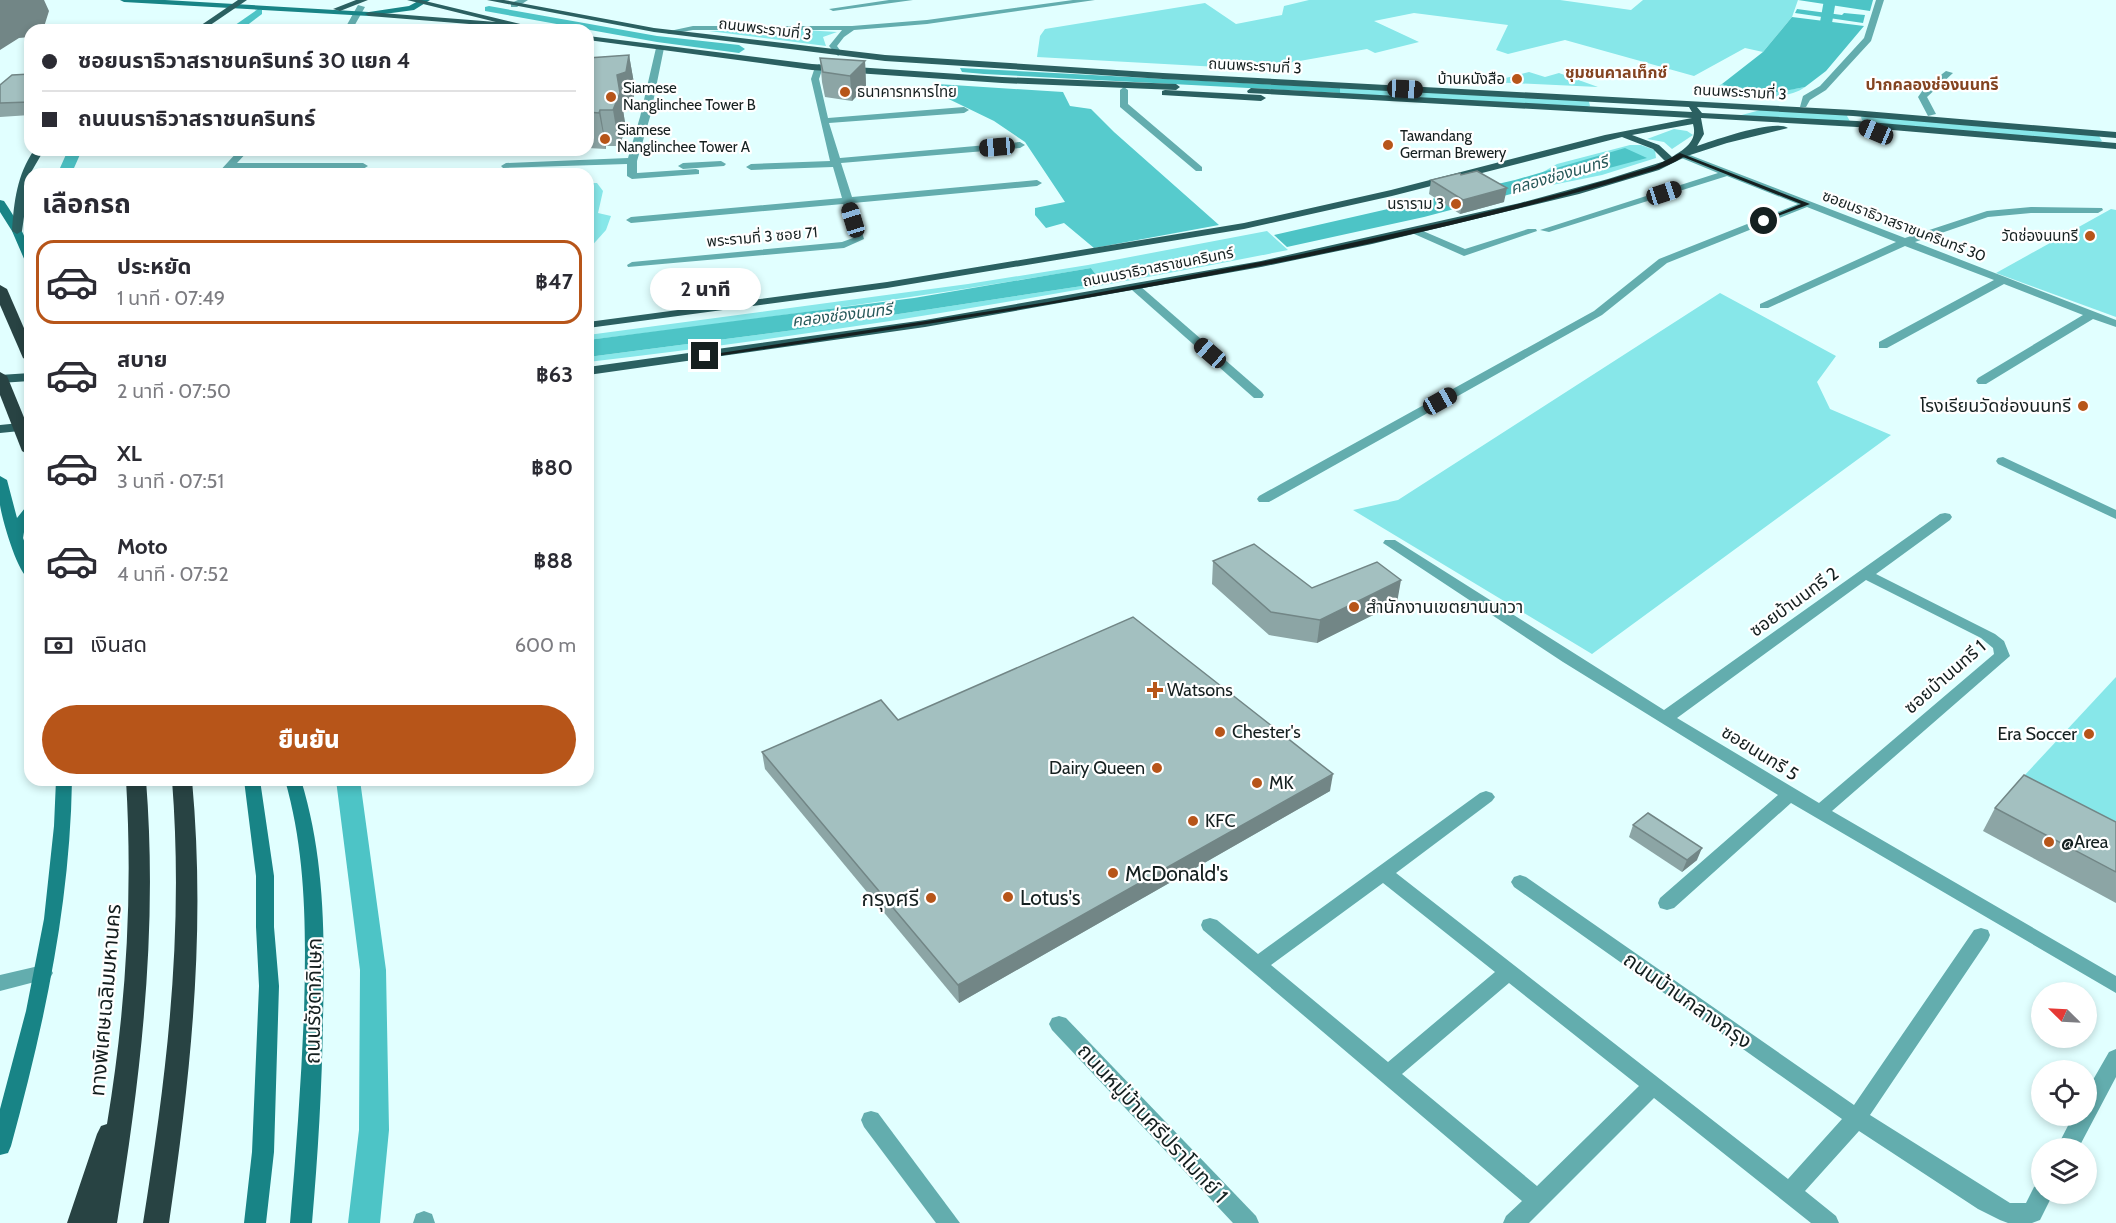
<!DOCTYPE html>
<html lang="th">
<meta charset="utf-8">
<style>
body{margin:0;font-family:Cabin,"Noto Sans Thai",sans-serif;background:#f7f7f7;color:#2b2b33;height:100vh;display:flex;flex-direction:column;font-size:22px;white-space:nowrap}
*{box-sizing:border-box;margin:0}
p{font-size:20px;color:#7c7c81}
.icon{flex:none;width:33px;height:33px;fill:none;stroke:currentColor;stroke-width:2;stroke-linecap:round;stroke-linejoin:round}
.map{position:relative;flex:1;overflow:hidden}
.panel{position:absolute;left:24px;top:168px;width:570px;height:618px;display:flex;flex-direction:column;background:#fff;border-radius:18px;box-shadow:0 3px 9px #0003}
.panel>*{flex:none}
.banner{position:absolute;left:24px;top:24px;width:570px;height:132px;border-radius:18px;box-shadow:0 3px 9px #0003;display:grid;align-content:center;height:132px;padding:0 18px;background:#fff}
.needle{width:39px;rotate:294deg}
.tools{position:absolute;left:2031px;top:982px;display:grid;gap:12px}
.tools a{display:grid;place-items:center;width:66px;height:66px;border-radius:50%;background:#fff;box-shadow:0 3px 9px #0003;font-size:30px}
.end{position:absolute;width:27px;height:27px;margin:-14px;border:8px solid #152020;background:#fff;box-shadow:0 0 0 3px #fff}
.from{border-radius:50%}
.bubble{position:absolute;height:42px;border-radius:21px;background:#fff;box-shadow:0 3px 9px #0003;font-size:20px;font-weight:800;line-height:42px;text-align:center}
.car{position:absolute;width:18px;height:36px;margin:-18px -9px;border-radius:8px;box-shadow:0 0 4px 2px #0007;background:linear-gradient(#222 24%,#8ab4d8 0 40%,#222 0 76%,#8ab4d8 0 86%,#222 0)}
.banner b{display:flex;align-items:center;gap:21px;height:57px;font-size:22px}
.banner b+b{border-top:2px solid #e1e1e2}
.banner i{width:15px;height:15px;background:#2b2b33}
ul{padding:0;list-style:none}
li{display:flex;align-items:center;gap:18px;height:84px;margin:0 12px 9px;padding:0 6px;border:3px solid transparent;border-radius:18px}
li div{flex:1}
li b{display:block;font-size:22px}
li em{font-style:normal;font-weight:800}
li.selected{border-color:#b75519}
li>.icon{width:54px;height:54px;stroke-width:1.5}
h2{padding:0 18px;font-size:27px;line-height:72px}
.pay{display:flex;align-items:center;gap:15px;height:66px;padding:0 18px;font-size:22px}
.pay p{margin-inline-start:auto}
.cta{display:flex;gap:12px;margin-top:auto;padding:12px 18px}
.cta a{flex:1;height:69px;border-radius:36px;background:#b75519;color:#fff;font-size:24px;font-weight:800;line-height:69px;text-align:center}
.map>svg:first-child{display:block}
.green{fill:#87e7e9}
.forest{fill:#56cbcd}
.water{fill:#4dc4c6}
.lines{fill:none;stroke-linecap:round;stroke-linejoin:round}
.canal{fill:#4dc4c6;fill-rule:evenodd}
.minor{fill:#63adae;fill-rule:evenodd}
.secondary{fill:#188486;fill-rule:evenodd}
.primary{fill:#2b6061;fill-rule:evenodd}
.motorway{fill:#284343;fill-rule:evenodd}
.wall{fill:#8ca5a5}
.shaded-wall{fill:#728686}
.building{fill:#a3c0c0;stroke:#728686;stroke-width:1.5}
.route{fill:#152020}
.poi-dot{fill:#b75519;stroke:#fff;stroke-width:2}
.labels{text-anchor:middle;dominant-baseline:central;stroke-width:4.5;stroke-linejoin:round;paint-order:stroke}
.far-street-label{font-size:15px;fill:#152020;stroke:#fff}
.far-poi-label{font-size:15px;fill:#152020;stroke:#fff;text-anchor:start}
.far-neighbourhood-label{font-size:16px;font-weight:bold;fill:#844421;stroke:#fff}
.far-water-label{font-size:16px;font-style:italic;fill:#27595a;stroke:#fff}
.poi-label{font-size:18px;fill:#152020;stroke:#fff;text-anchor:start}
.street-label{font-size:18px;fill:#152020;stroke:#fff}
.near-poi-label{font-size:21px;fill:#152020;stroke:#fff;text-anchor:start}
.near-street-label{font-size:21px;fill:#152020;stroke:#fff}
</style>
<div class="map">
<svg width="2116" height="1223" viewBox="0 0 2116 1223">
<rect width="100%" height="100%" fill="#e1ffff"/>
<g class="green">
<path d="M1309,0H1560L1631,10L1643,0H1798L1792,17L1763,52L1745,48L1694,76L1565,40L1508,54L1496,50L1508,25L1414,13L1374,21L1419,42L1375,53L1367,49L1255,69L1037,57L1040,36L1045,29L1205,3L1236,24L1282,15L1284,6Z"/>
<path d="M803,30L837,32L823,37L826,46L709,31Z"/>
<path d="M1529,72L1545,77L1559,73L1598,87L1490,82Z"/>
<path d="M1722,84C1748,94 1777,92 1805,87C1783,104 1730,94 1703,93Z"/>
<path d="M1340,88L1588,98L1590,106L1583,109L1340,95Z"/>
<path d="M1768,108L1850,112L1847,116L1851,123L1738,116Z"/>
<path d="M1863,113L2099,136L2102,141L2098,143L1863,123L1861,117Z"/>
<path d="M1674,129L1687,131L1693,135L1672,149L1664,142L1647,139Z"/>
<path d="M1630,145H1641L1655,150L1656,158L1602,175L1552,185L1543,172L1557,164Z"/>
<path d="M588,183H597L603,191L598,213L611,216L606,230L588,250Z"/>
<path d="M2111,209L2116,210V317L1996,273Z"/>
<path d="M1267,231L1288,250C1057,296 823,335 588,362V357L794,330L1102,283L1091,268C923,297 756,320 588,340V335L968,284L1088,265Z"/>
<path d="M1720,293L1836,356L1817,382L1830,409L1891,435L1592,654L1353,510L1398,500Z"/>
<path d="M2116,677V848L2009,792Z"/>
</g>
<path class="forest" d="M937,84L1063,92L1070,106L1091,109L1114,132L1219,225L1094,248L1064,223L1046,228L1035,215V208L1065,202L1025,142L994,121L928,89Z"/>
<g class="water">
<path d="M1798,0H1873L1870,11Z"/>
<path d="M1797,9L1842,15L1844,13L1865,15L1863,23L1795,13Z"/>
<path d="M1792,17L1864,26L1826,71L1805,87L1779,92L1736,90L1722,84L1763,52Z"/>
<path d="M960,68L1340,88V93L984,74L962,72Z"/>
<path d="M1625,148L1647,158L1424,217L1287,247L1274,235L1515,180Z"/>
<path d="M1091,268L1102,283L794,330L588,357V340L914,298Z"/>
</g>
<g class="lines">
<g class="canal">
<path d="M1824,0H1836L1832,23L1811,45H1803V41L1820,22Z"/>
<path d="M489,6L657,36L739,45L745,49L739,53L657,42L485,11V7Z"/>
<path d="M258,9L262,10V14L241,30H228Z"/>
<path d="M68,150H82L74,168L75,174H61L60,168Z"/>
<path d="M336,780H360L386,970L389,1130L380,1223H348L359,1130L360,970Z"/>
</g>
<g class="minor">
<path d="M518,0H528L517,7H511V3Z"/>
<path d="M889,0H913L833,11L829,9Z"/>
<path d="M1073,0H1095L927,24L854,30L844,37L837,46L842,53L838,56L829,46L842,30H693L669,34L665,32L693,26H852L927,20Z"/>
<path d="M1876,0H1884L1871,41L1826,90L1810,100L1806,107H1800L1803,96L1820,86L1864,38Z"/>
<path d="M358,5L365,7L352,30H344Z"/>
<path d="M660,45L664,48L650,117L637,161V173L696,169L699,170V174L632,179L627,176V164L503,168L501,166L506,163L628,158L640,117L656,48Z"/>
<path d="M819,64L823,67L819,79L828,118L964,107L969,110L964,113L829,123L840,158L1020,142L1025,145L1020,148L841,163L852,197L1037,180L1042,183L1037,186L853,203L864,239L844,248L628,267L627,265L632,262L842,242L853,238L843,204L631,223L626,220L631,217L842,198L833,167L751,170L746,167L751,164L830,161L811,79L815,67Z"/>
<path d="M1946,71L1953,73L1927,97L1936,114L1928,116L1918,97L1925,87Z"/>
<path d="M1124,87L1128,90V104L1202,167V171H1196L1120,107V90Z"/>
<path d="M239,150H249L237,163H363L368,166L363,169H232L227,174H217Z"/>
<path d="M1682,152L1905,238L1987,211L2031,207L2102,208L2103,210L2098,213H2031L1988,217L1915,242L2116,320V327L2093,319L1986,384H1978L1976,381L1978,378L2083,315L2004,284L1887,348H1879V342L1994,280L1905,246L1768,308H1760V304L1896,242L1807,207L1667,263L1602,315L1269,502H1259L1257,499L1259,496L1594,311L1659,259L1798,204L1727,176L1549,232L1540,230L1718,173L1679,157L1677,155Z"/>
<path d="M721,161L726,164L724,166L683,169L678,166L683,163Z"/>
<path d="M1416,228L1465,249L1528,229H1536L1537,231L1464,256L1412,233V229Z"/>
<path d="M1136,285L1140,286L1262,392L1264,395L1262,398H1254L1132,290L1130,288Z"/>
<path d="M2003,457L2116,510V519L1998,464L1996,461L1998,458Z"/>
<path d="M1945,513L1950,514L1952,517L1950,520L1876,574L1995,634L2004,641L2010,656L1832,811L2116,976V993L1791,803L1674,908L1667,910L1660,908L1658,903L1660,898L1778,795L1563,662L1383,543L1385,540H1395L1664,710L1940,514ZM1866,580L1981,638L1993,648L1994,654L1819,803L1677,718Z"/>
<path d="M1486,791L1492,793L1495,797L1492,801L1396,873L1788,1179L1842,1119L1514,887L1511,882L1514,877L1520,875L1526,877L1854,1105L1974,930L1981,928L1988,930L1990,935L1988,940L1870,1115L2010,1203H2026L2034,1187L2042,1184V1194H2053L2040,1220L2032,1223H2008L2000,1220L1978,1209L1859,1131L1805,1191L1836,1216L1839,1223H1811L1654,1098L1529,1223H1503L1506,1216L1522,1201L1203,930L1201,925L1203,920L1210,918L1217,920L1258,954L1480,793ZM1383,883L1495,972L1388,1062L1271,965ZM1509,983L1639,1086L1537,1186L1402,1074Z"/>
<path d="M43,965L50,968L53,973L50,978L0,991V975Z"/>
<path d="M1059,1016L1066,1018L1256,1216L1259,1223H1233L1052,1030L1049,1024L1052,1018Z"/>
<path d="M2116,1049V1077L2078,1149H2056L2073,1116H2086V1092L2109,1052Z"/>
<path d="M871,1111L878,1113L960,1223H936L864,1127L861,1120L864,1113Z"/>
<path d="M424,1211L432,1214L435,1223H413L416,1214Z"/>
</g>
<g class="secondary">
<path d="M120,0H165L369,12L409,6L420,0H430L414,10L369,16L124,2Z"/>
<path d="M0,200L4,201C17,221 30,240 30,264L25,261L12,231L0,212Z"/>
<path d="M0,476L7,480L17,518L25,508L30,507V520L25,526L23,538L30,556V579C18,576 2,519 0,505C0,496 0,485 0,476Z"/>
<path d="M56,780H72C70,906 44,1025 11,1146L8,1153L0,1155V1109L26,1011L44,919L54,826Z"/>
<path d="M244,780H260L274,876V927L279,986L274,1152L266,1223H244L252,1152L259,986L256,927V876Z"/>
<path d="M285,780H301C325,858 325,938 323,1019C322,1087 318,1155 312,1223H290C296,1154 301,1084 304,1014C306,935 307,857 285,780Z"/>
</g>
<g class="primary">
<path d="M238,0H247L203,30H194Z"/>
<path d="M356,0H368L340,11L333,9Z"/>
<path d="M407,0H421L545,30L369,16L365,14L369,12L496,22Z"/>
<path d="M487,0H504L654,28L885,55L1163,73L1853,110L2116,132V138L1853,116L1697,107L1702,113L1857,121L2116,143V149L1857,127L1701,118L1704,134L1697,146C1715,140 1774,119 1788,128L1727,143L1687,156L1659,170L1579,194L1372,244L1261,267L925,327L588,375V367L925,320L1261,261L1520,203L1608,179L1665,161L1653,149L1622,137L1392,196L1244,229L887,288L588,328V322L887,282L1244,223L1391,190L1605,135L1692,118L1248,93L1247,91L1251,88L1692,112L1689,107L1163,79L885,61L654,32ZM1693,124C1698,141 1685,149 1672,157L1659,145L1632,135Z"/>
<path d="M588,36L812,64L1002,77L1176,84L1180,87L1176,90L1002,83L812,70L588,40Z"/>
<path d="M1165,90L1261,95L1266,98L1261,101L1162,95V91Z"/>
<path d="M34,150H44L30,174L22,231L17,234L12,231C14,201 17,175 34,150Z"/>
<path d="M30,373V381L0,383V375Z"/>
<path d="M30,422V430L0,433V425Z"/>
</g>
<g class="motorway">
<path d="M0,285L7,289L30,342V362L23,358L0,305Z"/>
<path d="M0,372L7,376L30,432V456L22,451L0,395Z"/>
<path d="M126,780H146C158,931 141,1074 117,1223H67L97,1134L101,1126L107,1124C126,1009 133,896 126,780Z"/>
<path d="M172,780H192C206,932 191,1072 169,1223H143C167,1073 184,933 172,780Z"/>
</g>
</g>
<g class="wall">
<path d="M629,55L635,89L632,106L623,110L626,129L619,146H606V149L588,148V58Z"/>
<path d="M820,58L865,61L866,86L852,101L825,97L822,82Z"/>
<path d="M30,74V115L0,117V85Z"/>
<path d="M1431,180L1504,202L1460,214L1429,194Z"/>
<path d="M1213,561L1312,588L1397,603L1317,643L1269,635L1212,584Z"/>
<path d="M898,720L1330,791L959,1003L765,769L762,752Z"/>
<path d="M1995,808L2116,822V903L1983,831Z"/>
<path d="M1633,825L1697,860L1682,872L1629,837Z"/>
</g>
<g class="shaded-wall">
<path d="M0,0H44L49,11L43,30H30V37L19,38L0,50Z"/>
<path d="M629,55L635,89L632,106L623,110L626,129L619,146L613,110L617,75Z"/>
<path d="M865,61L866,86L852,101L850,76Z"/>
<path d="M600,110L606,146V149L599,113Z"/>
<path d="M1507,188L1504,202L1460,214L1463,200Z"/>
<path d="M588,236L591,252L590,282L588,283Z"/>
<path d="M1401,580L1397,603L1317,643L1320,620Z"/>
<path d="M1333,774L1330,791L959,1003L958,985Z"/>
<path d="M1702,848L1697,860L1682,872L1687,860Z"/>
</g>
<g class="building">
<path d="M629,55L626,72L617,75L620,93L613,110H600L599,113L588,112V58Z"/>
<path d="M820,58L865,61L850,76L823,72Z"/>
<path d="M30,74V102L0,103V85L12,75Z"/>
<path d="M1477,171L1507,188L1463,200L1431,180L1460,173L1461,175Z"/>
<path d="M1254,544L1312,588L1377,562L1401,580L1320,620L1271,612L1213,561Z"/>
<path d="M1133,617L1333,774L958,985L762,752L881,700L898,720Z"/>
<path d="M2024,775L2116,822V872L1995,808Z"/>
<path d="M1648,813L1702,848L1687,860L1633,825Z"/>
</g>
<path class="route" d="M1680,153L1810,204L1762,222V220L1801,204L1683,157C1665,169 1643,173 1622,180C1580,192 1538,203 1496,214C1235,279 970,318 705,358L701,356L1048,302L1297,255L1450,221L1566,192L1655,166Z"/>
<g class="poi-dot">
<circle cx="1517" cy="79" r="6"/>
<circle cx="845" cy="92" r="6"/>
<circle cx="611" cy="97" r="6"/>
<circle cx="605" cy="139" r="6"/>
<circle cx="1388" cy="145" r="6"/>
<circle cx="1456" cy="204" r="6"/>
<circle cx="2090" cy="236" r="6"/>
<circle cx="2083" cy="406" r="6"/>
<circle cx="1354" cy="607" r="6"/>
<path d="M1152 681h6v6h6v6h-6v6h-6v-6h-6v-6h6z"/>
<circle cx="1220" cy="732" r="6"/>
<circle cx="2089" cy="734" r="6"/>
<circle cx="1157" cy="768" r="6"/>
<circle cx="1257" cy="783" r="6"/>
<circle cx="1193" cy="821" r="6"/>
<circle cx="2049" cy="842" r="6"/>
<circle cx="1113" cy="873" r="6"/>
<circle cx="1008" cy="897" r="6"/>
<circle cx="931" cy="898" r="6"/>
</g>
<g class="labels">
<g class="far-street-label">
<text transform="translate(765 29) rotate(7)">ถนนพระรามที่ 3</text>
<text transform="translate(1255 66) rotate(3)">ถนนพระรามที่ 3</text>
<text transform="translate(1740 92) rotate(3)">ถนนพระรามที่ 3</text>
<text transform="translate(1904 226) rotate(21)">ซอยนราธิวาสราชนครินทร์ 30</text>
<text transform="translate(762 237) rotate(-5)">พระรามที่ 3 ซอย 71</text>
<text transform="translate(1158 267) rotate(-11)">ถนนนราธิวาสราชนครินทร์</text>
</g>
<g class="far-poi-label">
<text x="1505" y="79" text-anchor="end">บ้านหนังสือ</text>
<text x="623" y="88">Siamese<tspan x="623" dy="17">Nanglinchee Tower B</tspan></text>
<text x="857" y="92">ธนาคารทหารไทย</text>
<text x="617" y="130">Siamese<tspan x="617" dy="17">Nanglinchee Tower A</tspan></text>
<text x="1400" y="136">Tawandang<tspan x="1400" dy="17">German Brewery</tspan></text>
<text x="1444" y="204" text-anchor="end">นราราม 3</text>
<text x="2078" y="236" text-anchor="end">วัดช่องนนทรี</text>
</g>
<g class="far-neighbourhood-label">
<text x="1616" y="72">ชุมชนคาลเท็กซ์</text>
<text x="1932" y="84">ปากคลองช่องนนทรี</text>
</g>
<g class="far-water-label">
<text transform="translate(1559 175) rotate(-16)">คลองช่องนนทรี</text>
<text transform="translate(842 315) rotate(-7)">คลองช่องนนทรี</text>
</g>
<g class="poi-label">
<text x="2071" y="406" text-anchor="end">โรงเรียนวัดช่องนนทรี</text>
<text x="1366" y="607">สำนักงานเขตยานนาวา</text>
<text x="1167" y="690">Watsons</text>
<text x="1232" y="732">Chester's</text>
<text x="2077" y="734" text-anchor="end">Era Soccer</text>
<text x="1145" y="768" text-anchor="end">Dairy Queen</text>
<text x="1269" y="783">MK</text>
<text x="1205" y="821">KFC</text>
<text x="2061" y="842">@Area</text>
</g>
<g class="street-label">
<text transform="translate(1794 602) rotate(-36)">ซอยบ้านนทรี 2</text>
<text transform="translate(1945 677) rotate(-41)">ซอยบ้านนทรี 1</text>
<text transform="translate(1760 753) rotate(32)">ซอยนนทรี 5</text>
</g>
<g class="near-poi-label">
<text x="1125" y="873">McDonald's</text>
<text x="1020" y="897">Lotus's</text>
<text x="919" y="898" text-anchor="end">กรุงศรี</text>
</g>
<g class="near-street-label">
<text transform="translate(105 1000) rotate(-85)">ทางพิเศษเฉลิมมหานคร</text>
<text transform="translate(1688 1000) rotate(35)">ถนนบ้านกลางกรุง</text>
<text transform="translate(313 1001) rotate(-89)">ถนนรัชดาภิเษก</text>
<text transform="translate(1153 1123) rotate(47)">ถนนหมู่บ้านศรีปราโมทย์ 1</text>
</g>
</g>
</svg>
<div class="tools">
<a><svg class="needle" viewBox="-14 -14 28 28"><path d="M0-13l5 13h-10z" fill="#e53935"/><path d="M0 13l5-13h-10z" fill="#7c7c81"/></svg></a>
<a><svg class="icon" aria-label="locate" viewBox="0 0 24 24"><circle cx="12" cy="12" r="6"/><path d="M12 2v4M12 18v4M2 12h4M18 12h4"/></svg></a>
<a><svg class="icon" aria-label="layers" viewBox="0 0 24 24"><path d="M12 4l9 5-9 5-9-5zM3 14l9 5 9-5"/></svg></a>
</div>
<i class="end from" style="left:1764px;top:221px"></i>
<i class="end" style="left:705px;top:356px"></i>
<div class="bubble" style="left:650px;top:268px;width:111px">2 นาที</div>
<i class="car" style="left:1405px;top:89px;rotate:93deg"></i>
<i class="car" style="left:1876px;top:132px;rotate:293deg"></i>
<i class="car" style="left:997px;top:147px;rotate:265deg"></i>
<i class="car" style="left:1664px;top:193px;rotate:72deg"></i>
<i class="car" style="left:853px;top:220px;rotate:343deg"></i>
<i class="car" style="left:1210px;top:353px;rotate:311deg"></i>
<i class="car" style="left:1440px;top:401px;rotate:61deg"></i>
<div class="banner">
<b><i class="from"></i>ซอยนราธิวาสราชนครินทร์ 30 แยก 4</b>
<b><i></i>ถนนนราธิวาสราชนครินทร์</b>
</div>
<section class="panel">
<h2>เลือกรถ</h2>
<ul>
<li class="selected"><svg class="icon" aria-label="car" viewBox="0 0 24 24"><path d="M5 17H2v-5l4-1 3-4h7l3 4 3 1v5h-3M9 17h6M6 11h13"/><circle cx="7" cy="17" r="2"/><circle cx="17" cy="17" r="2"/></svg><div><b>ประหยัด</b><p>1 นาที · 07:49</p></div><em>฿47</em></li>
<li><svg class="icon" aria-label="car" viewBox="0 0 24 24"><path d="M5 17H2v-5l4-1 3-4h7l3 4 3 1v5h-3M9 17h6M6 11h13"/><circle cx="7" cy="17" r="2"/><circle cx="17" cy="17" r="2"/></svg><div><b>สบาย</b><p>2 นาที · 07:50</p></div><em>฿63</em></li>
<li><svg class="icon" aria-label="car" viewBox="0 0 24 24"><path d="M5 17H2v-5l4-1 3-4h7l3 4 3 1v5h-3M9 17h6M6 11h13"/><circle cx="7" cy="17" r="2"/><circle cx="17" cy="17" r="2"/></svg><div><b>XL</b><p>3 นาที · 07:51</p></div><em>฿80</em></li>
<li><svg class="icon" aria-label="car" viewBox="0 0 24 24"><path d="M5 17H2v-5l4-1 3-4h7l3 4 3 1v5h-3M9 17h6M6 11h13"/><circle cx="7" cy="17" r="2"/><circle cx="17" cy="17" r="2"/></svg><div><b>Moto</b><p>4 นาที · 07:52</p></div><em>฿88</em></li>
</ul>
<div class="pay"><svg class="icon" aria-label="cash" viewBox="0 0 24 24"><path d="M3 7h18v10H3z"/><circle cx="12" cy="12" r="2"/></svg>เงินสด<p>600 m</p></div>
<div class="cta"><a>ยืนยัน</a></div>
</section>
</div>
